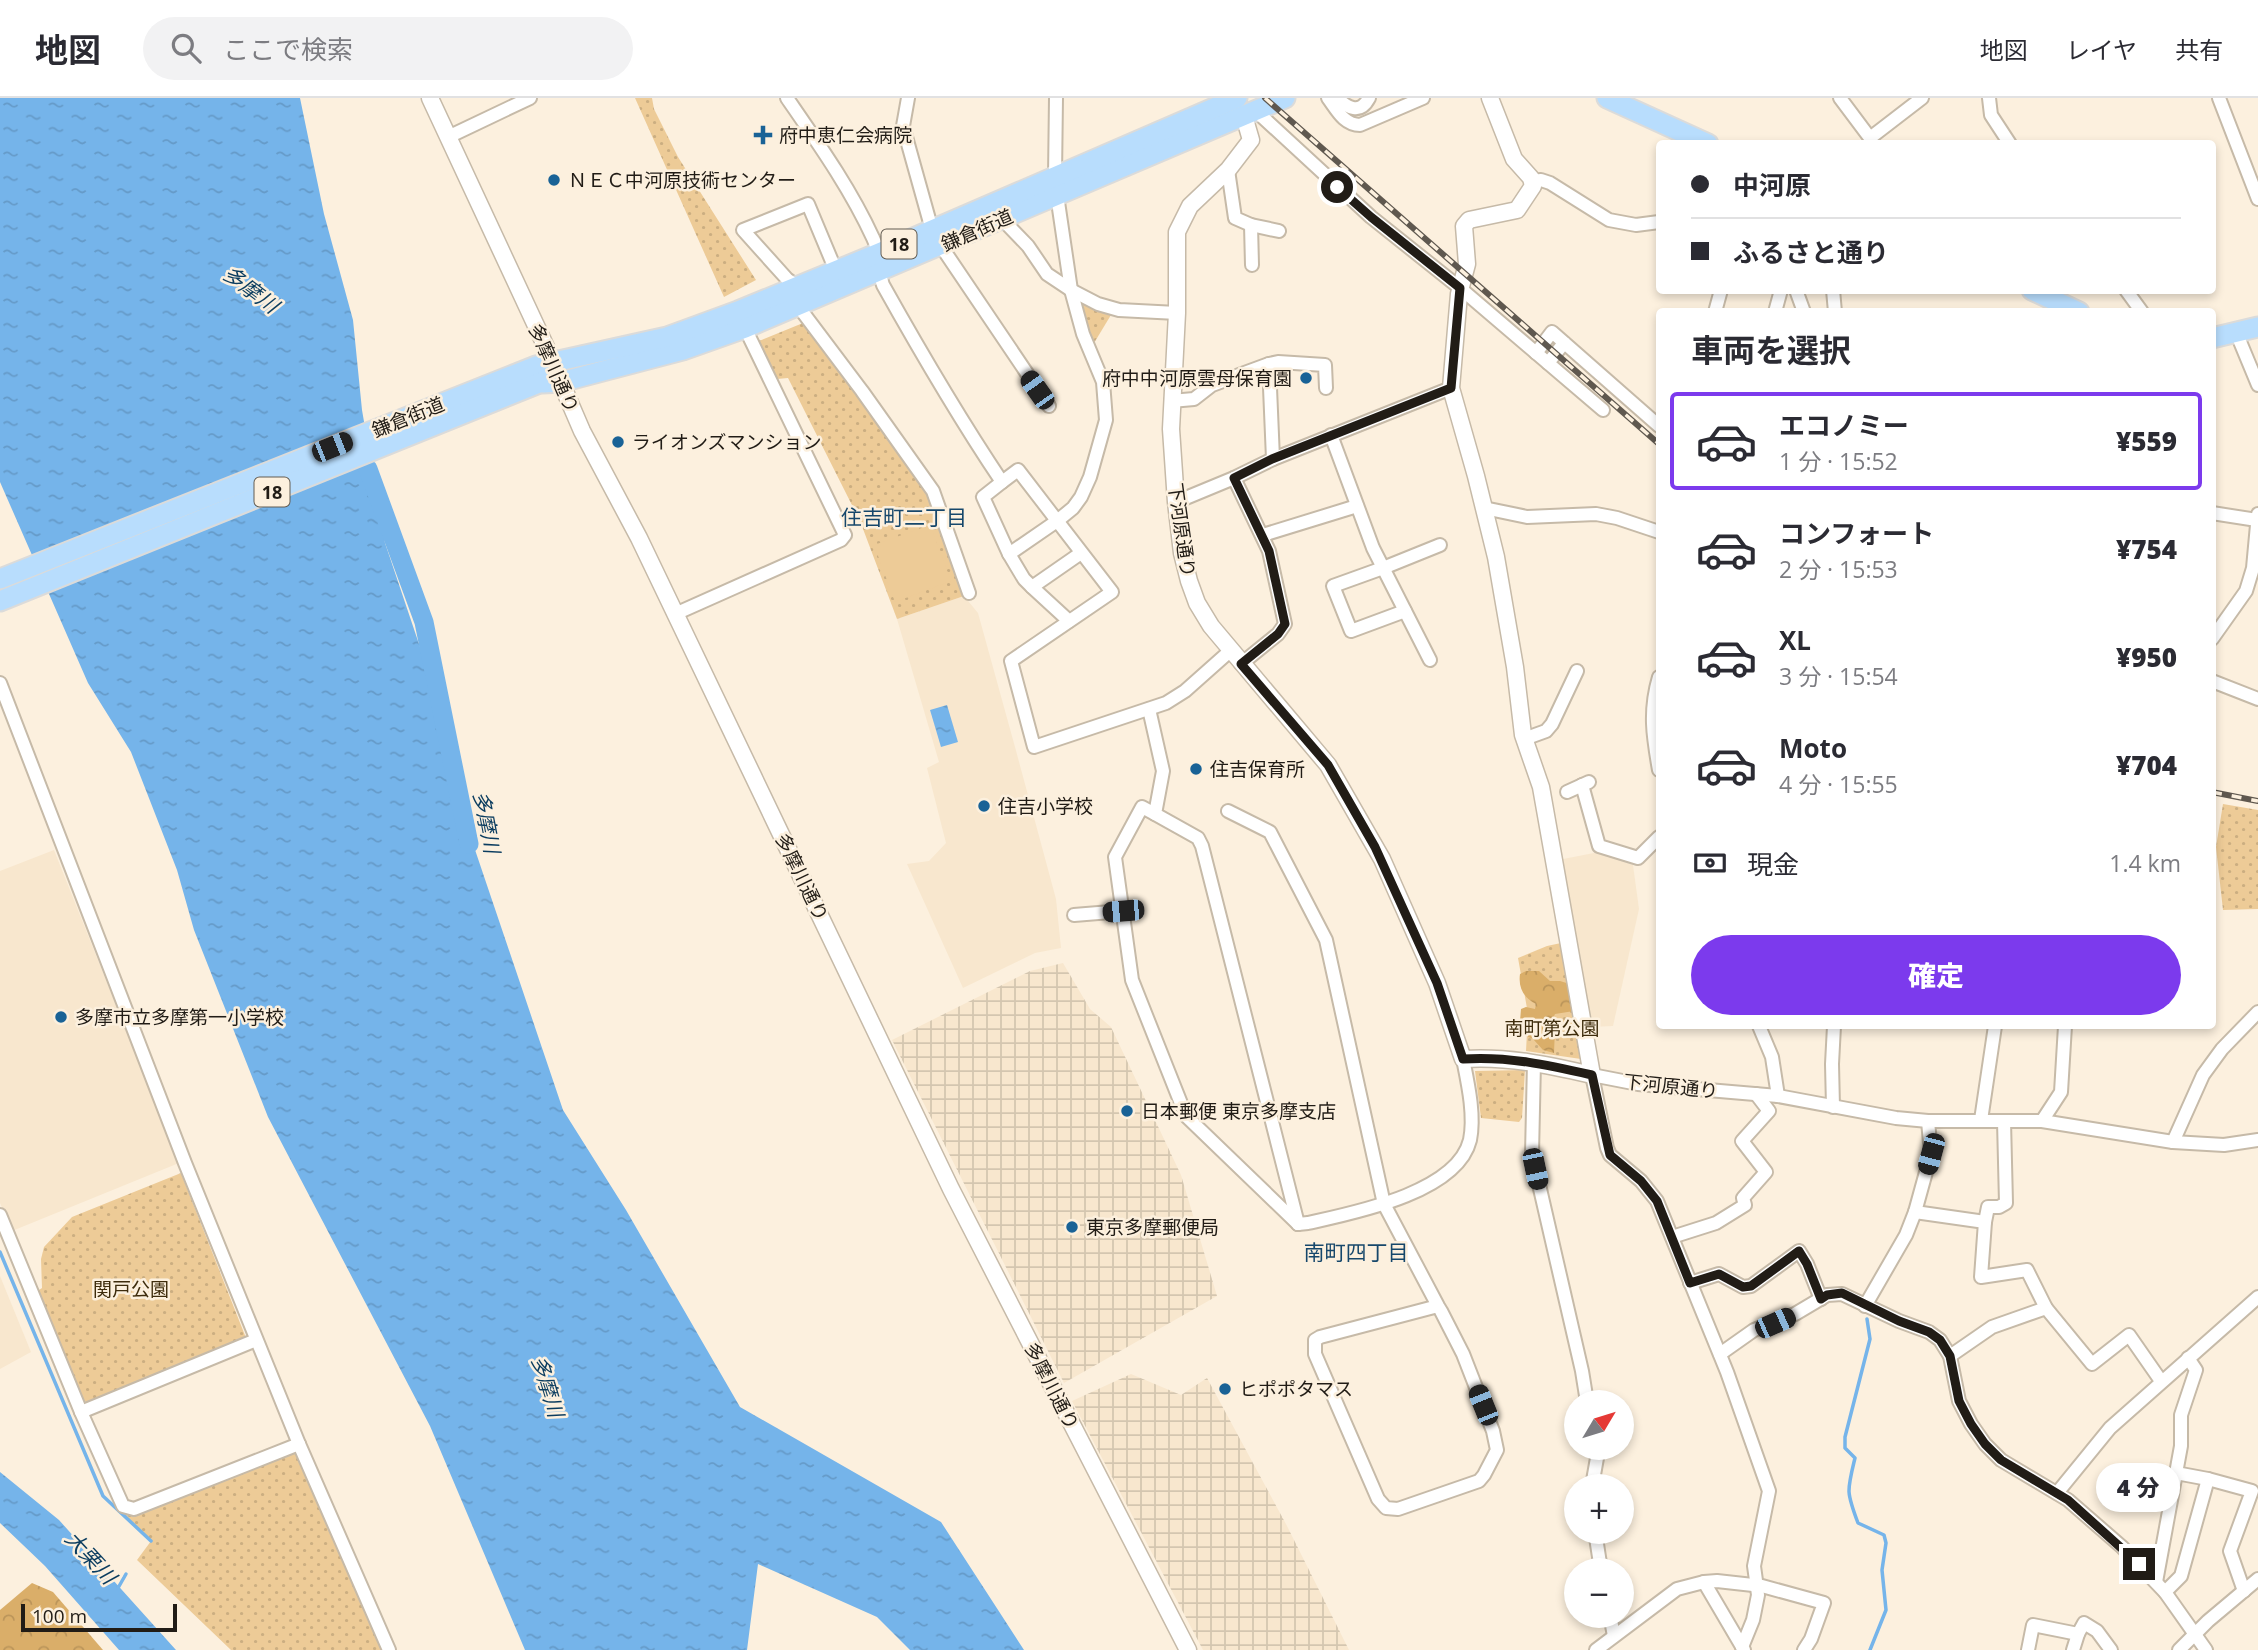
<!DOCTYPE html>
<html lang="ja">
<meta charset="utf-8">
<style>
body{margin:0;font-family:"Open Sans","Noto Sans JP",sans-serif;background:#f2f2f3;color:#2b2b33;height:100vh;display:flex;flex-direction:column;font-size:26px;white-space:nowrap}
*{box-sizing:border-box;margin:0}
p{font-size:23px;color:#7c7c81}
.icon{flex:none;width:38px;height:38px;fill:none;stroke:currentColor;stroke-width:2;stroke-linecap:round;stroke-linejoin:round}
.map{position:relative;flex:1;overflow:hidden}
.sheet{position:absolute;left:1656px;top:210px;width:560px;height:721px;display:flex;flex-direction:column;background:#fff;border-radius:7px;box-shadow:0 4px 10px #0003}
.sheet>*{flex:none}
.hud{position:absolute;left:1656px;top:42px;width:560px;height:154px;border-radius:7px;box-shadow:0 4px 10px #0003;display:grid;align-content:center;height:154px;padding:0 35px;background:#fff}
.needle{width:46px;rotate:52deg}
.fabs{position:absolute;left:1564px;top:1292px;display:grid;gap:14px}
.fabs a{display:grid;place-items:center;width:70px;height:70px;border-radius:50%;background:#fff;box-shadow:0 4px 10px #0003;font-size:35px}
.scale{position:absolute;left:21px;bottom:18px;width:156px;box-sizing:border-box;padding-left:7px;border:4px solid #211c16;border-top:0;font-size:19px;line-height:24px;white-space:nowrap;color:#211c16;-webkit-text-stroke:5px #fcf0de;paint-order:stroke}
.end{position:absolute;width:32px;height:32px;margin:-16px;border:9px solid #211c16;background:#fff;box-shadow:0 0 0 4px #fff}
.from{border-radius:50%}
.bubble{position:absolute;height:49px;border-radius:24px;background:#fff;box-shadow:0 4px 10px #0003;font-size:23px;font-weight:800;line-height:49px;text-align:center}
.car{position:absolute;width:21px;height:42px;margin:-21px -10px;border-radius:9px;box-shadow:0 0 5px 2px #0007;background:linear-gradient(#222 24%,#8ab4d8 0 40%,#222 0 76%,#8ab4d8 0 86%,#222 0)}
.hud b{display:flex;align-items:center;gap:24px;height:66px;font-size:26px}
.hud b+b{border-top:2px solid #e1e1e2}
.hud i{width:18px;height:18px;background:#2b2b33}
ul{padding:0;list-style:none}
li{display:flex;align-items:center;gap:21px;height:98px;margin:0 14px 10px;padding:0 21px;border:4px solid transparent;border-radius:7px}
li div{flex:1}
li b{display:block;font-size:26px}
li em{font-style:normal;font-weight:800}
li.on{border-color:#7c3aed}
li>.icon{width:63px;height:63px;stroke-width:1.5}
h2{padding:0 35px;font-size:32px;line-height:84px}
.pay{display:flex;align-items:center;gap:18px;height:77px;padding:0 35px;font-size:26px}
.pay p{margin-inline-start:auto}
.action{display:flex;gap:14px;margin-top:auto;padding:14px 35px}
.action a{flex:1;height:80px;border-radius:42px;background:#7c3aed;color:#fff;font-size:28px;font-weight:800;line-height:80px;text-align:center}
header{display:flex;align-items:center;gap:42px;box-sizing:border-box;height:98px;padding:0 35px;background:#fff;border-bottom:2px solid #e1e1e2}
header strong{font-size:33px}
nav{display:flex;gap:38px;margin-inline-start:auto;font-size:24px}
.search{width:490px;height:63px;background:#f2f2f3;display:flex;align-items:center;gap:18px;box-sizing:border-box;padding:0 24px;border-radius:38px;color:#7c7c81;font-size:26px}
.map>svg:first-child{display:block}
.built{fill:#f8e7ce}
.industrial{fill:url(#industrial-grid)}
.grass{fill:url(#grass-dots)}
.forest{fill:url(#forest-crowns)}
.garden{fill:#edcb97}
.water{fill:url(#water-ripples)}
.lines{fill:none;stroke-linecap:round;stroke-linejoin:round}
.stream{stroke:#75b4ea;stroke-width:3.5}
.river{stroke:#75b4ea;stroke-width:19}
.street-casing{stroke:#c6baa8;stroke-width:16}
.secondary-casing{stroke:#c6baa8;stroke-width:19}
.primary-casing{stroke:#dbdbda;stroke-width:23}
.street{stroke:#fff;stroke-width:12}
.secondary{stroke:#fff;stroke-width:16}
.primary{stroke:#b8ddfd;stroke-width:19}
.rail-casing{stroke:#5f584f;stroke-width:6}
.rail{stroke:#fcf0de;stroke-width:3.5;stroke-dasharray:10;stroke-linecap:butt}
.route{stroke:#211c16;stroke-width:9}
.poi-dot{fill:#196296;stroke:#fcf0de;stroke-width:2.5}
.labels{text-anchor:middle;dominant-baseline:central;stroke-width:5;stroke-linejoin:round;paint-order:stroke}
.shield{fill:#fcf0de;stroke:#635c52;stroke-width:2}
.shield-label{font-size:18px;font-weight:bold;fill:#211c16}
.poi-label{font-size:19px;fill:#211c16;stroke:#fcf0de;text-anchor:start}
.street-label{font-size:19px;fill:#211c16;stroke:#fcf0de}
.park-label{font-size:19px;fill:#3e2c0c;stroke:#fcf0de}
.water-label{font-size:21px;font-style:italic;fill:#0a3c5f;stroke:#fcf0de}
.neighbourhood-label{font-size:21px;fill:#16476b;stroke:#fcf0de}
</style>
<header>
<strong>地図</strong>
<div class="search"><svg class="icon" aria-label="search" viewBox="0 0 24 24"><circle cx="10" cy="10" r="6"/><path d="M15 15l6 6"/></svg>ここで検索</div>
<nav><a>地図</a><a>レイヤ</a><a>共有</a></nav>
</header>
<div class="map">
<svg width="2258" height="1552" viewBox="0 0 2258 1552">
<defs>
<pattern id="industrial-grid" width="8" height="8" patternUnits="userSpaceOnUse" patternTransform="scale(1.75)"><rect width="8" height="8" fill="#f8e7ce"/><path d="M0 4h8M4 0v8" fill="none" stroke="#d4c6b0"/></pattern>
<pattern id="grass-dots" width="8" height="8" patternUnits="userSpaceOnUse" patternTransform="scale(1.75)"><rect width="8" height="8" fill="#edcb97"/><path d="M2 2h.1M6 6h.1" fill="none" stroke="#cbae81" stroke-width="1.8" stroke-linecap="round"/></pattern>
<pattern id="forest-crowns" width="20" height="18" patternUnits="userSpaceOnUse" patternTransform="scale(1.75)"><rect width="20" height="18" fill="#daae69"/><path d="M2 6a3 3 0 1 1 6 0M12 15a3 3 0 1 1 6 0" fill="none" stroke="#bb955a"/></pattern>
<pattern id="water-ripples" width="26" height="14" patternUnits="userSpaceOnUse" patternTransform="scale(1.75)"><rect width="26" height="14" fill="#75b4ea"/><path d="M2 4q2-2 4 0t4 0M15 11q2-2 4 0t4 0" fill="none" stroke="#659ac8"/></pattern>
</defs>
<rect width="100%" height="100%" fill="#fcf0de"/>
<g class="built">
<path d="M964,498L978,515L1015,649L1056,801L1061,850L1035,855L963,890L907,766L929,763L946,745L927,670L939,664L897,521Z"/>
<path d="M54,752L179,1065L12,1133L0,1105V773Z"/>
<path d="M1599,754L1633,767L1639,811L1613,928L1592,929L1558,762Z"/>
<path d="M0,1178L31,1254L0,1271Z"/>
</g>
<g class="industrial">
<path d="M1063,865L1090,911L1111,929L1181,1077L1217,1198L1064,1285L892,942L1030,873Z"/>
<path d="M1131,1276L1181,1297L1207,1280L1287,1428L1349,1552H1203L1072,1303Z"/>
</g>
<g class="grass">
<path d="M635,0H652L654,11L678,59L756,182L724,199Z"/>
<path d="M1079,197L1114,212L1091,250L1085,235Z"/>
<path d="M803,225L928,395L964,498L897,521L860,423L788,280L777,281L759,243Z"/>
<path d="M2223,706L2258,712V811L2223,812L2216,749Z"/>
<path d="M1561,845L1581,961L1526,953L1528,916L1518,860L1547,848Z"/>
<path d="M1525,972L1522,1020L1519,1024L1481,1020L1475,973Z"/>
<path d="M181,1075L246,1240L88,1305L82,1302L36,1194L42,1190L41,1161L44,1149L72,1119Z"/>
<path d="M289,1355L298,1356L384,1552H231L137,1462L151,1443L118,1413L123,1408Z"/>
</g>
<g class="forest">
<path d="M1526,873H1539L1550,883H1560L1573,887L1574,913L1555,916L1552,923L1555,931L1554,955L1543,952L1533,941L1519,935L1521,911L1526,909L1535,911L1536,906C1524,900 1518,890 1520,876Z"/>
<path d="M32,1485L53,1494L103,1552H0V1512Z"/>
</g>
<path class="garden" d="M930,427L951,483L895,504L874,447Z"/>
<g class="water">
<path d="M0,0H300L324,116L353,222L362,312L385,445L420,549L445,663L563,1012L626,1112L740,1309L941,1424L1024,1552H910L877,1519L758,1466L747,1552H525L430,1328L268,1019L194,832L177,772L131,654L88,585L0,384Z"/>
<path d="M947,607L958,644L941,649L930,612Z"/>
<path d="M0,1374L59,1422L176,1552H119L45,1468L0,1425Z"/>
</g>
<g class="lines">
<g class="stream">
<path d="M0,1154L103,1398L151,1443"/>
<path d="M1867,1221L1870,1241L1845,1339V1350L1855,1360C1847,1393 1846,1393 1858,1425L1884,1437L1886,1445L1882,1472L1886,1512L1870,1552"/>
<path d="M118,1490L126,1476"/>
</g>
<path class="river" d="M368,371L424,524L469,746"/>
<defs>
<g id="street">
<path d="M787,0C818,45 850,90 873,140C881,156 877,171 883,187C921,255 959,320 1002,384L1018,372L1112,494L1011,563L1034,649L1166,605L1185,593L1230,553"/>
<path d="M908,0L903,28L932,132"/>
<path d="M1328,0C1337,12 1344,27 1360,27L1423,0"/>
<path d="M1337,0C1348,10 1360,17 1369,0"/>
<path d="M1840,0L1870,40L1871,46"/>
<path d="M1989,0L1991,17L2010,46"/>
<path d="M2219,0L2258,101"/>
<path d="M1256,13L1371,119L1460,190L1603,312"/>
<path d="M448,39L530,0"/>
<path d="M1870,40L1922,0"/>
<path d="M1228,72L1235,120L1251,127L1279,133"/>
<path d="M1055,78L1056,0"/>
<path d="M1533,83L1541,82L1550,85L1609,122L1636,127L1659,124"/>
<path d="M1002,121L1028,148L1047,176L1071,192L1098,206L1119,212L1177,215"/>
<path d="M1251,127L1252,167"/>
<path d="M941,148L1049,308"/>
<path d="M798,189L787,181L743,132L808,106L836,173"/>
<path d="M1796,192L1804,214"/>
<path d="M1833,192L1835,214"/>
<path d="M2126,192L2142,214"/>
<path d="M798,208L862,293L933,393L969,495"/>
<path d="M1715,214L1721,192"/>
<path d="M1775,214L1781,192"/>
<path d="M2236,234L2258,287"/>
<path d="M1536,255L1552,234L1659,328"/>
<path d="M1548,265L1564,245"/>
<path d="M1269,266L1273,361"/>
<path d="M1171,303L1194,301L1212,287L1269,266L1278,264L1325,267L1326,290"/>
<path d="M1331,337L1373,450L1430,562"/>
<path d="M1234,380L1269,453L1285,526L1278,536L1241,566"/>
<path d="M1002,384L983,399L1009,456L1057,423L1073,410L1081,399L1090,379L1106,322L1103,284L1083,236L1071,192L1057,97"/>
<path d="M1176,404L1234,380L1273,361L1451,290"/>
<path d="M1484,410L1527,419L1596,416L1617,420L1659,434"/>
<path d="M2212,415L2257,422"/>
<path d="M1263,437L1357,408"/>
<path d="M1009,456L1024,481L1032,489"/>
<path d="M1405,513L1351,533L1333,488L1383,470L1440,447"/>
<path d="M675,516L841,442L845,437L745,230"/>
<path d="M1069,523L1032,489L1081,455"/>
<path d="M2212,541L2246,493L2253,470L2258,416"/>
<path d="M1659,579C1649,613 1653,638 1659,672"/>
<path d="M2212,583L2258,601"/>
<path d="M0,585L185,1065L299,1346L389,1552"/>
<path d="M1149,611L1163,673L1155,716L1198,740L1202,748L1298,1126"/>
<path d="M1524,641L1546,633L1552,626L1577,573"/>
<path d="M1582,687L1599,748L1638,760L1659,739"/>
<path d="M1567,694L1589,684"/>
<path d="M1228,713L1270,734L1326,842L1384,1106L1438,1208L1441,1213L1463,1256L1493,1333L1497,1352L1484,1377L1479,1383L1398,1411L1386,1410L1378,1401L1315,1256V1242L1320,1239L1438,1208"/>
<path d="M1155,716L1142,709L1115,759L1132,882L1186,1018L1298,1126"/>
<path d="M1074,817L1123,813"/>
<path d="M1759,928L1772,959L1778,998"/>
<path d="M1534,964L1532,1056L1582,1273L1587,1304"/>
<path d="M1833,1009L1832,966L1834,928"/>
<path d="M1981,1022L1995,928"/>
<path d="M2004,1023L2006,1105L1999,1109H1988L1985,1124L1981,1179L2027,1172L2046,1210L2092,1266L2129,1237L2161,1283"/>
<path d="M2042,1023L2061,994L2065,928"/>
<path d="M2173,1044L2203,977L2222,951L2258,914"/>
<path d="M1915,1114L1985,1124"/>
<path d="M0,1117L81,1314L123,1408L134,1411L299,1346"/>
<path d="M1298,1126L1308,1125C1353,1115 1457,1095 1470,1042C1475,1017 1468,986 1463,961"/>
<path d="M1672,1139L1716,1125L1745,1107L1743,1100L1766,1074L1742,1043L1769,1013L1756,996"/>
<path d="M1690,1185L1719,1176L1743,1189L1751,1188L1799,1153L1807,1166L1821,1201"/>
<path d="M1865,1208L1906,1137L1915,1114L1931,1056L1928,1023"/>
<path d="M1720,1256L1754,1232L1795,1216L1827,1197L1842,1196L1899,1223L1929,1234L1940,1242L1950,1258L1959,1303L1971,1326L1985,1346L2001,1362L2068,1402L2122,1449L2165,1494L2206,1552"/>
<path d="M1950,1258L1992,1229L2046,1210"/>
<path d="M81,1314L256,1242"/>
<path d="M2176,1375L2208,1381L2252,1393L2230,1453L2244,1493"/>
<path d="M1592,1388L1597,1360L1595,1349"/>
<path d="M2057,1395L2110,1330L2258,1199"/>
<path d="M1595,1433L1601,1472"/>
<path d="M1704,1484L1744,1552"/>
<path d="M2156,1484L2181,1348V1317L2196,1272L2188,1260"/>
<path d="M2165,1494L2181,1478L2208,1381"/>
<path d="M1610,1517L1614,1538"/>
<path d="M1742,1549L1753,1522L1758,1497L1754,1468L1769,1393L1727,1274L1657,1103L1641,1083L1610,1057L1607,1050L1592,977L1638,986L1778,998L1896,1020L1928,1023H2042L2173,1044L2224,1047L2258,1042"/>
<path d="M1596,1552L1677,1491L1704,1484L1717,1483L1762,1488L1824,1505L1811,1541L1804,1552"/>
<path d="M2028,1552L2033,1527L2078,1536"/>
<path d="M2073,1552L2078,1536L2084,1525L2097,1533L2111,1552"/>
<path d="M2179,1552L2208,1523L2258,1481"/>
</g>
<g id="secondary">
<path d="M430,0L545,247L582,333L639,440L951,1091L1188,1552"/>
<path d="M1244,18L1251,42L1228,72L1190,108L1177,134V215L1171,331L1176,404L1182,455L1189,483L1197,505L1211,528L1328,667L1382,761L1437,885L1463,961C1508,958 1548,967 1592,977L1541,689L1523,637L1515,569L1496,459L1476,378L1451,290L1459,196L1467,166L1464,128L1469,122L1517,112L1533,88L1531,80L1514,61L1490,0"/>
</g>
<g id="primary">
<path d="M1607,0L1708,46"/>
<path d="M2032,192L2079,214"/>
<path d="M2212,240L2258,229"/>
<path d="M543,285L561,284L683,252L745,230L1285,0"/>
<path d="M0,481L536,268L667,239L738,213L879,155L1237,0"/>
<path d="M0,503L554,279"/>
</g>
</defs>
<use href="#street" class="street-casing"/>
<use href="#secondary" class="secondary-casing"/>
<use href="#primary" class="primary-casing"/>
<use href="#street" class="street"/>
<use href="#secondary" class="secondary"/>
<use href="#primary" class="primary"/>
<defs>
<g id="rail">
<path d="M1265,0L1659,346"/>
<path d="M2212,694L2258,703"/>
</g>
</defs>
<use href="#rail" class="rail-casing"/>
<use href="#rail" class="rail"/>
</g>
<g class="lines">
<path class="route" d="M1337,89L1371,119L1460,190L1451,290L1272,361L1234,380L1269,453L1285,526L1278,536L1241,566L1328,667L1375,749L1437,885L1463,961C1508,958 1548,967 1592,977L1610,1057L1641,1083L1657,1103L1690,1185L1719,1176L1743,1189L1751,1188L1799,1153L1807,1166L1821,1201L1827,1197L1842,1195L1899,1223L1929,1234L1940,1242L1950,1258L1959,1303L1971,1326L1985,1346L2001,1362L2068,1402L2139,1466"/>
</g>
<g class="poi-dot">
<path d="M759.5 26.5h7v7h7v7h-7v7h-7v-7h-7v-7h7z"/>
<circle cx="554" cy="82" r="7"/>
<circle cx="1306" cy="280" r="7"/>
<circle cx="618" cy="344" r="7"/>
<circle cx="1196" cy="671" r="7"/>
<circle cx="984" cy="708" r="7"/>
<circle cx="61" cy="919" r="7"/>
<circle cx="1127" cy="1013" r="7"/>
<circle cx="1072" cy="1129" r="7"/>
<circle cx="1225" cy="1291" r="7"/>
</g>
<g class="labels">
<g class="shield">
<rect x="881.5" y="131.5" width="35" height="29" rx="5"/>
<rect x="254.5" y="379.5" width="35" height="29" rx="5"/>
</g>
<g class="shield-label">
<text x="899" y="146">18</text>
<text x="272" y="394">18</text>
</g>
<g class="poi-label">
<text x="779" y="37">府中恵仁会病院</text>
<text x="568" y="82">ＮＥＣ中河原技術センター</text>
<text x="1292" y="280" text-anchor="end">府中中河原雲母保育園</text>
<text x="632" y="344">ライオンズマンション</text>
<text x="1210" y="671">住吉保育所</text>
<text x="998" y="708">住吉小学校</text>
<text x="75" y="919">多摩市立多摩第一小学校</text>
<text x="1141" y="1013">日本郵便 東京多摩支店</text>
<text x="1086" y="1129">東京多摩郵便局</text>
<text x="1239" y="1291">ヒポポタマス</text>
</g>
<g class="street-label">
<text transform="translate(977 132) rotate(-24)">鎌倉街道</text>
<text transform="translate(554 270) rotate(66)">多摩川通り</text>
<text transform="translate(408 319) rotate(-22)">鎌倉街道</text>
<text transform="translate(1182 432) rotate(82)">下河原通り</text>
<text transform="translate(802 779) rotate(64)">多摩川通り</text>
<text transform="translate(1671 988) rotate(6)">下河原通り</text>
<text transform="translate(1052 1288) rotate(63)">多摩川通り</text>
</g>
<g class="park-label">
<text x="1552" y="930">南町第公園</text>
<text x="131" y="1191">関戸公園</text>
</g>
<g class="water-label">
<text transform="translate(251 191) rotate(37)">多摩川</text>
<text transform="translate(487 724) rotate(79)">多摩川</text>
<text transform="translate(548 1288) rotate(73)">多摩川</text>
<text transform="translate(91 1459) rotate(47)">大栗川</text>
</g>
<g class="neighbourhood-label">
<text x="904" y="419">住吉町二丁目</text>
<text x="1356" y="1154">南町四丁目</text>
</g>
</g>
</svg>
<div class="fabs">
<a><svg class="needle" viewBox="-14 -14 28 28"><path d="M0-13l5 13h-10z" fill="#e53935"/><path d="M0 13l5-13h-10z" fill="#7c7c81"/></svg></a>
<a>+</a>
<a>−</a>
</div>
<div class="scale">100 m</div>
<i class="end from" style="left:1337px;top:89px"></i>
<i class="end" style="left:2139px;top:1466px"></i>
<div class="bubble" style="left:2096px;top:1365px;width:84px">4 分</div>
<i class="car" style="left:1037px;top:292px;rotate:325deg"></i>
<i class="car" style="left:332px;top:349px;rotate:68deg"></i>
<i class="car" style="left:1123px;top:813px;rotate:265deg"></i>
<i class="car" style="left:1931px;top:1056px;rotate:195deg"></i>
<i class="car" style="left:1535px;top:1071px;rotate:168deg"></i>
<i class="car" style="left:1775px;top:1225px;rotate:66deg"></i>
<i class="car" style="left:1483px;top:1307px;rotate:338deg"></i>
<div class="hud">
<b><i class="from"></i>中河原</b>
<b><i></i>ふるさと通り</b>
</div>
<section class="sheet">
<h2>車両を選択</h2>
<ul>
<li class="on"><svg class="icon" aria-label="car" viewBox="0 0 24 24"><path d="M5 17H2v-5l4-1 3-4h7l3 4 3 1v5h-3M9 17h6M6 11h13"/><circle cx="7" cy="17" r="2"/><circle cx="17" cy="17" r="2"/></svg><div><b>エコノミー</b><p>1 分 · 15:52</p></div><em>¥559</em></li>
<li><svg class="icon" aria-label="car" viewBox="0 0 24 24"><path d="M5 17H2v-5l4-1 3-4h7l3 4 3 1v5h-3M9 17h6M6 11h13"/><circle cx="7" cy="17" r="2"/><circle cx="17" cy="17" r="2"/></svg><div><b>コンフォート</b><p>2 分 · 15:53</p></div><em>¥754</em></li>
<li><svg class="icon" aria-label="car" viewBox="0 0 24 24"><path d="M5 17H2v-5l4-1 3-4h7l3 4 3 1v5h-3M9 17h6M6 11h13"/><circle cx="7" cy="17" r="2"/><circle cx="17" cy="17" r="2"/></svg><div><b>XL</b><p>3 分 · 15:54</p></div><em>¥950</em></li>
<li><svg class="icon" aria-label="car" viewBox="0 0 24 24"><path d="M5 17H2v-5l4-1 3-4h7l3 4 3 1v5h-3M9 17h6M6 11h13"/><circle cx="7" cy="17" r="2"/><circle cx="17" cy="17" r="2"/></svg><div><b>Moto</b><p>4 分 · 15:55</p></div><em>¥704</em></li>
</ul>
<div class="pay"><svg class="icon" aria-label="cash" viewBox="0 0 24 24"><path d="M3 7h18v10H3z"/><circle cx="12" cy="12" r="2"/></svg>現金<p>1.4 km</p></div>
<div class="action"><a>確定</a></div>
</section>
</div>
